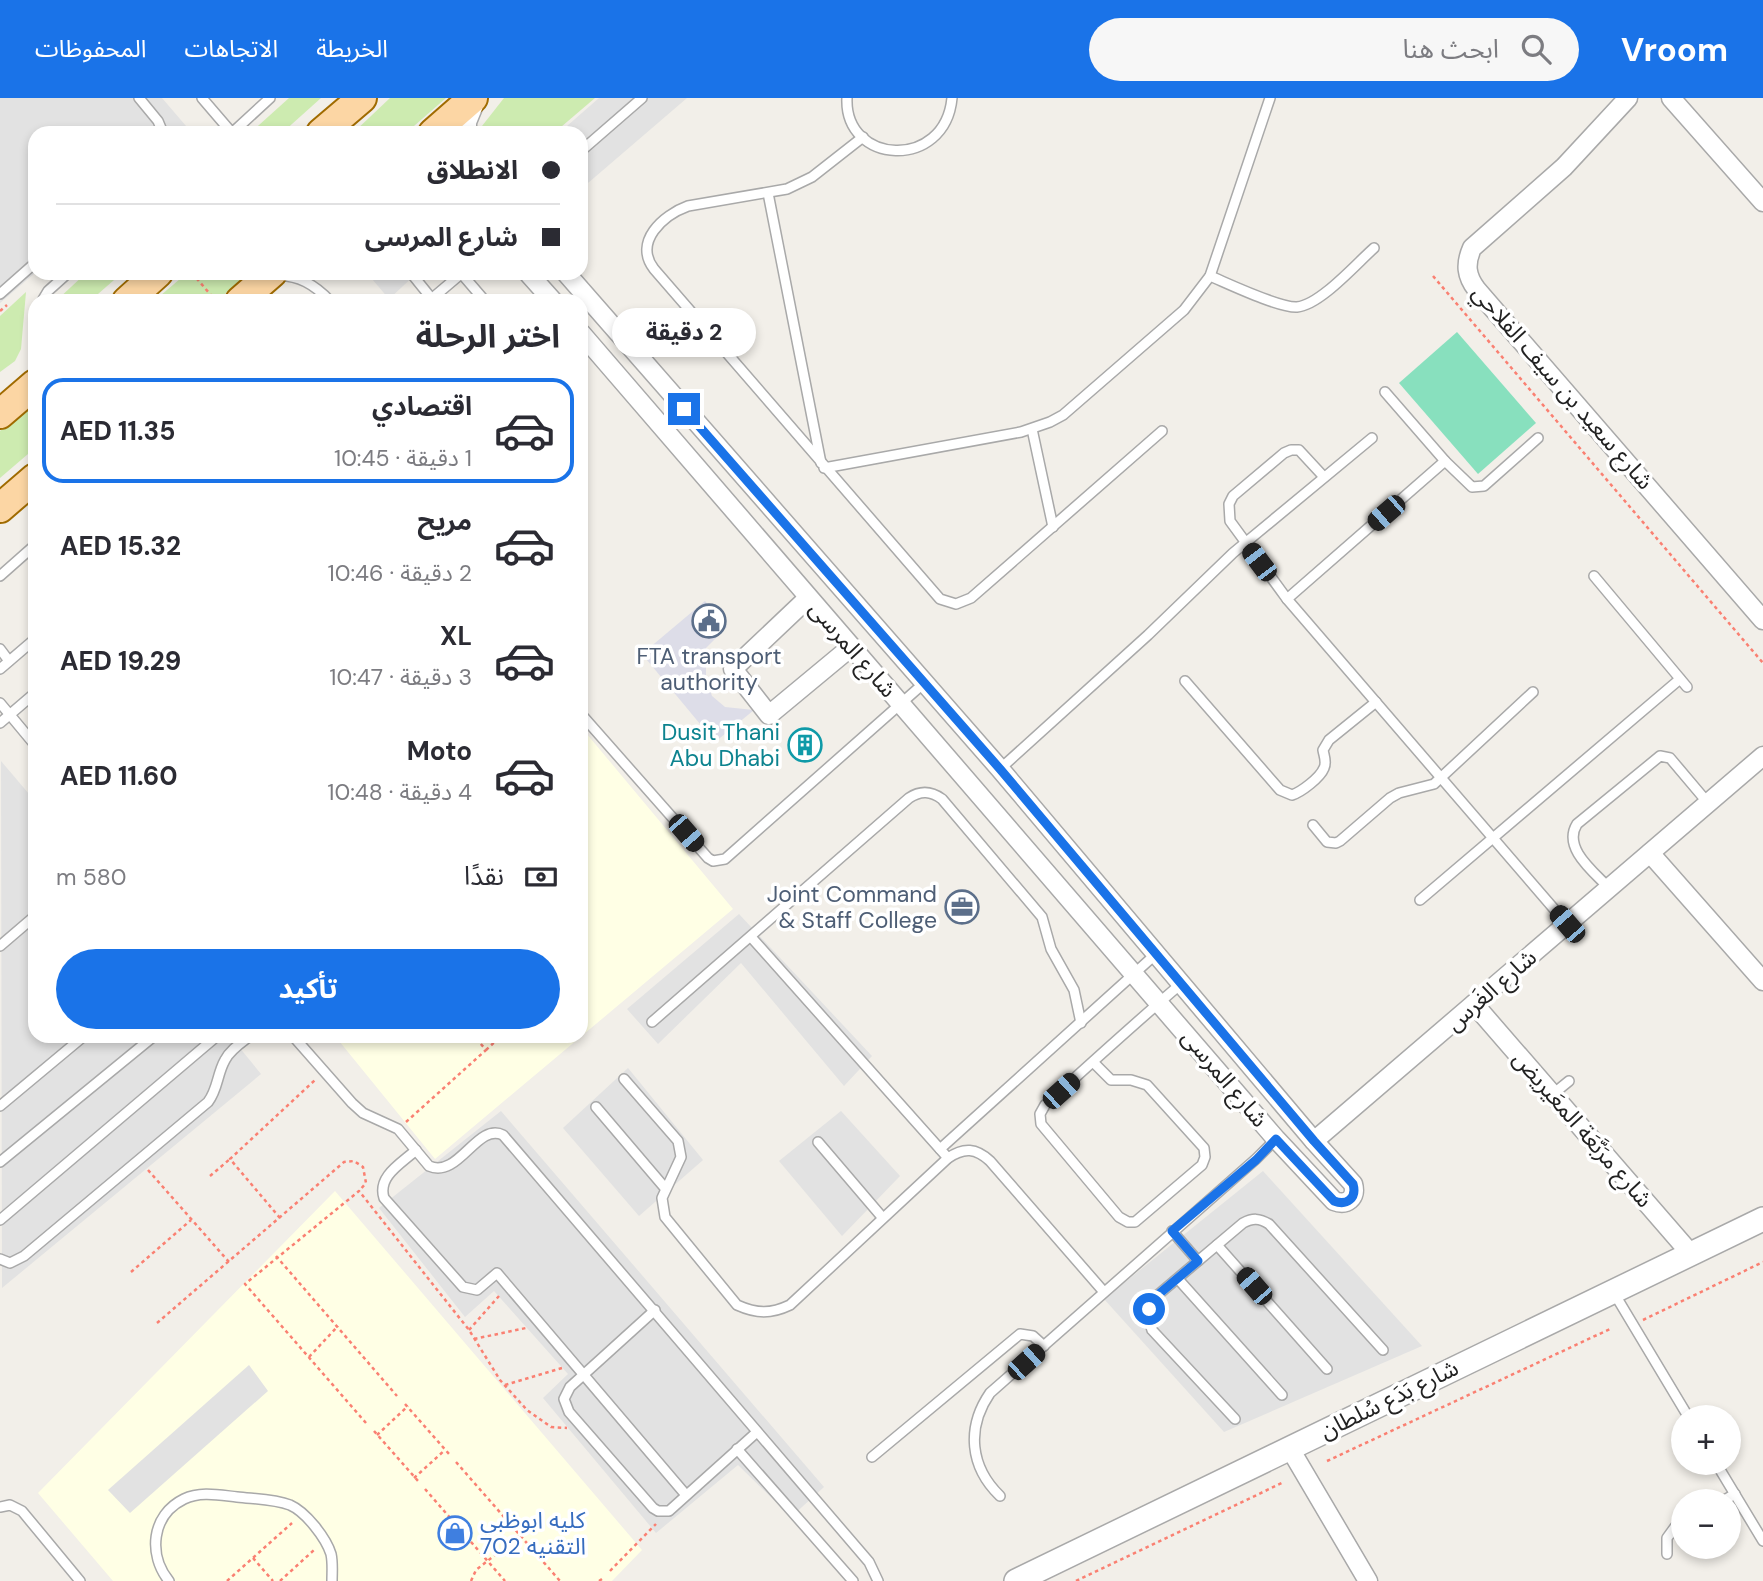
<!DOCTYPE html>
<html lang="ar">
<meta charset="utf-8">
<style>
body{margin:0;font-family:"DM Sans","Noto Sans Arabic",sans-serif;background:#f7f7f7;color:#2b2b33;direction:rtl;height:100vh;display:flex;flex-direction:column;font-size:26px;white-space:nowrap}
*{box-sizing:border-box;margin:0}
p{font-size:23px;color:#7c7c81}
.icon{flex:none;width:38px;height:38px;fill:none;stroke:currentColor;stroke-width:2;stroke-linecap:round;stroke-linejoin:round}
.map{position:relative;flex:1;overflow:hidden;direction:ltr}
.sheet{position:absolute;left:28px;top:196px;width:560px;height:749px;display:flex;flex-direction:column;background:#fff;border-radius:21px;box-shadow:0 4px 10px #0003;direction:rtl}
.sheet>*{flex:none}
.hud{position:absolute;left:28px;top:28px;width:560px;height:154px;border-radius:21px;box-shadow:0 4px 10px #0003;direction:rtl;display:grid;align-content:center;height:154px;padding:0 28px;background:#fff}
.controls{position:absolute;left:1671px;top:1307px;display:grid;gap:14px}
.controls a{display:grid;place-items:center;width:70px;height:70px;border-radius:50%;background:#fff;box-shadow:0 4px 10px #0003;font-size:35px}
.end{position:absolute;width:32px;height:32px;margin:-16px;border:9px solid #1a73e8;background:#fff;box-shadow:0 0 0 4px #fff}
.from{border-radius:50%}
.bubble{position:absolute;height:49px;border-radius:24px;background:#fff;box-shadow:0 4px 10px #0003;font-size:23px;font-weight:700;line-height:49px;text-align:center;direction:rtl}
.car{position:absolute;width:21px;height:42px;margin:-21px -10px;border-radius:9px;box-shadow:0 0 5px 2px #0007;background:linear-gradient(#222 24%,#8ab4d8 0 40%,#222 0 76%,#8ab4d8 0 86%,#222 0)}
.hud b{display:flex;align-items:center;gap:24px;height:66px;font-size:26px}
.hud b+b{border-top:2px solid #e1e1e2}
.hud i{width:18px;height:18px;background:#2b2b33}
ul{padding:0;list-style:none}
li{display:flex;align-items:center;gap:21px;height:105px;margin:0 14px 10px;padding:0 14px;border:4px solid transparent;border-radius:21px}
li div{flex:1}
li b{display:block;font-size:26px}
li em{font-style:normal;font-weight:700}
li.active{border-color:#1a73e8}
li>.icon{width:63px;height:63px;stroke-width:1.5}
h2{padding:0 28px;font-size:32px;line-height:84px}
.pay{display:flex;align-items:center;gap:18px;height:77px;padding:0 28px;font-size:26px}
.pay p{margin-inline-start:auto}
.action{display:flex;gap:14px;margin-top:auto;padding:14px 28px}
.action a{flex:1;height:80px;border-radius:42px;background:#1a73e8;color:#fff;font-size:28px;font-weight:700;line-height:80px;text-align:center}
header{display:flex;align-items:center;gap:42px;box-sizing:border-box;height:98px;padding:0 35px;background:#1a73e8;color:#fff}
header strong{font-size:33px}
nav{display:flex;gap:38px;margin-inline-start:auto;font-size:24px}
.search{width:490px;height:63px;background:#f7f7f7;display:flex;align-items:center;gap:18px;box-sizing:border-box;padding:0 24px;border-radius:38px;color:#7c7c81;font-size:26px}
.map>svg:first-child{display:block}
.education{fill:#ffffe5}
.grass{fill:#cdebb0}
.pitch{fill:#88e0be}
.parking{fill:#e2e2e2}
.plaza{fill:#dddde8}
.lines{fill:none;stroke-linecap:round;stroke-linejoin:round}
.service-casing{stroke:#a9a9a9;stroke-width:12}
.minor-casing{stroke:#a9a9a9;stroke-width:21}
.tertiary-casing{stroke:#a9a9a9;stroke-width:26}
.primary-casing{stroke:#a06b00;stroke-width:32}
.path{stroke:#fa8072;stroke-width:2.5;stroke-dasharray:3.5 3.5;stroke-linecap:butt}
.service{stroke:#fff;stroke-width:9}
.minor{stroke:#fff;stroke-width:18}
.tertiary{stroke:#fff;stroke-width:23}
.primary{stroke:#fcd6a4;stroke-width:28}
.route{stroke:#1a73e8;stroke-width:9}
.labels{text-anchor:middle;dominant-baseline:central;stroke-width:7;stroke-linejoin:round;paint-order:stroke}
.street-label{font-size:23px;fill:#222;stroke:#fff}
.service-label{font-size:23px;fill:#4e5e75;stroke:#fff}
.culture-label{font-size:23px;fill:#0d838f;stroke:#fff;text-anchor:end}
.shop-label{font-size:23px;fill:#366cbe;stroke:#fff;text-anchor:start}
</style>
<header>
<strong>Vroom</strong>
<div class="search"><svg class="icon" aria-label="search" viewBox="0 0 24 24"><circle cx="10" cy="10" r="6"/><path d="M15 15l6 6"/></svg>ابحث هنا</div>
<nav><a>الخريطة</a><a>الاتجاهات</a><a>المحفوظات</a></nav>
</header>
<div class="map">
<svg width="1763" height="1483" viewBox="0 0 1763 1483">
<rect width="100%" height="100%" fill="#f2efe9"/>
<g class="education">
<path d="M581,629L733,811L435,1061L335,938H581Z"/>
<path d="M335,1093L642,1452L612,1483H113L38,1395Z"/>
</g>
<g class="grass">
<path d="M289,0H321L282,35H250Z"/>
<path d="M390,0H446L406,35H353Z"/>
<path d="M504,0H595L554,35H483L482,28Z"/>
<path d="M86,175H122L90,203H56Z"/>
<path d="M187,175H248L217,203H154Z"/>
<path d="M26,194L21,251L15,263L0,274V218Z"/>
<path d="M35,303V350L0,380V333Z"/>
</g>
<path class="pitch" d="M1457,234L1536,325L1478,376L1399,285Z"/>
<g class="parking">
<path d="M0,0H162L192,35H35V175L0,205Z"/>
<path d="M599,0H687L581,91V35H559Z"/>
<path d="M367,175H417L389,201Z"/>
<path d="M1,663L35,703V938H230L261,976L2,1190Z"/>
<path d="M739,816L872,958L844,988L741,865L658,946L627,911Z"/>
<path d="M628,970L703,1062L639,1118L563,1030Z"/>
<path d="M501,1013L824,1389L791,1419L738,1367L656,1435L543,1300L568,1276L494,1193L465,1219L379,1110Z"/>
<path d="M841,1013L900,1078L842,1138L779,1063Z"/>
<path d="M1263,1073L1422,1248L1224,1334L1104,1201Z"/>
<path d="M249,1267L268,1293L130,1415L108,1392Z"/>
</g>
<path class="plaza" d="M705,503L727,529L706,550V581L712,598L725,609L754,612L715,644L642,556Z"/>
<g class="lines">
<defs>
<g id="service">
<path d="M139,0L158,23L163,35"/>
<path d="M202,0L232,35"/>
<path d="M847,0C844,67 945,73 952,0"/>
<path d="M232,35L270,0"/>
<path d="M863,39L812,79L787,91L688,108C663,117 633,144 654,171L940,501L956,506L971,500L1162,333"/>
<path d="M581,53L642,0"/>
<path d="M768,95L821,365"/>
<path d="M411,175L432,201"/>
<path d="M461,175L485,203"/>
<path d="M275,178C298,176 315,187 330,203"/>
<path d="M1210,178C1229,186 1279,210 1297,209C1320,207 1356,166 1374,150"/>
<path d="M0,196L35,165"/>
<path d="M42,203L48,193L68,175"/>
<path d="M429,203L462,175"/>
<path d="M1385,294L1445,363L1472,389L1484,388L1538,340"/>
<path d="M1032,331L1053,429"/>
<path d="M824,370L1021,334L1050,324L1063,317L1184,212L1210,178L1270,0"/>
<path d="M1324,379L1299,352H1291L1284,355L1233,398L1229,406L1230,423L1287,501L1567,826"/>
<path d="M0,478L35,447"/>
<path d="M1594,478L1687,589"/>
<path d="M1287,501L1445,363"/>
<path d="M0,551L9,563"/>
<path d="M0,571L35,541"/>
<path d="M1185,583L1280,692L1292,697C1301,694 1320,680 1324,670C1327,664 1324,658 1323,652L1329,642L1376,604"/>
<path d="M0,605L35,647"/>
<path d="M581,616L708,760L713,763L725,761L923,586"/>
<path d="M0,625L35,595"/>
<path d="M1000,671L1148,537L1233,455L1372,340"/>
<path d="M1313,727L1327,744L1336,745L1340,743L1390,700L1399,695L1434,686L1533,594"/>
<path d="M1609,790C1594,774 1562,750 1577,726L1660,658L1670,660L1708,705"/>
<path d="M1420,802L1680,581"/>
<path d="M751,839L948,1060"/>
<path d="M0,848L35,818"/>
<path d="M652,924L909,700C921,692 931,693 942,701L1042,819L1051,851L1074,892L1081,925"/>
<path d="M293,938L352,1005L363,1015L398,1031L429,1068C459,1081 477,1024 503,1037L869,1464L878,1483"/>
<path d="M1093,964L1111,982H1131L1147,987L1204,1050L1205,1059L1202,1067L1135,1124H1128L1119,1119L1041,1026L1040,1016L1045,1007C1090,966 1135,925 1182,885"/>
<path d="M624,981L678,1043L681,1059L662,1100L665,1119L737,1207C757,1216 771,1216 790,1207L948,1060C964,1049 976,1050 990,1063L1104,1194"/>
<path d="M1553,996L1569,983"/>
<path d="M0,1008L84,938"/>
<path d="M596,1009L665,1090"/>
<path d="M818,1044L882,1119"/>
<path d="M940,1051L1157,855"/>
<path d="M416,1052C402,1065 377,1078 384,1100L463,1189L477,1192L497,1175L686,1397"/>
<path d="M0,1064L154,938"/>
<path d="M0,1122L217,938"/>
<path d="M1172,1133L1198,1163"/>
<path d="M1217,1147L1327,1271"/>
<path d="M0,1161L10,1165L24,1158L208,1004C218,991 217,976 225,962C230,952 241,945 250,938"/>
<path d="M1178,1181L1282,1297"/>
<path d="M1614,1195L1689,1320"/>
<path d="M655,1212L570,1289L564,1301L569,1314L653,1410L658,1413H669L757,1334"/>
<path d="M1235,1321L1152,1232C1148,1220 1148,1213 1153,1201L1243,1125C1253,1120 1259,1120 1269,1126L1383,1252"/>
<path d="M737,1351L853,1483"/>
<path d="M872,1359L1020,1236L1033,1238L1044,1248"/>
<path d="M1716,1365L1763,1443"/>
<path d="M1000,1398C970,1369 966,1330 990,1295L1256,1061L1276,1041"/>
<path d="M1721,1404L1735,1396"/>
<path d="M0,1409L10,1407L22,1413L80,1483"/>
<path d="M1667,1456V1440L1675,1429L1684,1424"/>
<path d="M169,1483C148,1457 151,1417 184,1401C200,1393 219,1397 237,1399C254,1401 274,1401 290,1407C306,1414 326,1440 331,1456C333,1465 332,1474 332,1483"/>
</g>
<g id="minor">
<path d="M1628,0L1564,69L1472,150C1465,166 1466,178 1477,192L1763,522"/>
<path d="M1671,0L1763,104"/>
<path d="M467,35V24L476,2"/>
<path d="M528,175L553,203"/>
<path d="M566,175L1000,671L1314,1043L1353,1086C1357,1100 1347,1108 1334,1103L1276,1041L581,235"/>
<path d="M808,500L733,571L769,617L851,549"/>
<path d="M1650,755L1763,883"/>
<path d="M1474,906L1691,1156"/>
<path d="M1314,1043L1763,658"/>
<path d="M1289,1349L1368,1483"/>
</g>
<path id="tertiary" d="M1016,1483L1763,1121"/>
<g id="primary">
<path d="M321,35L362,0"/>
<path d="M433,35L473,0"/>
<path d="M127,203L158,175"/>
<path d="M240,203L272,175"/>
<path d="M0,316L35,286"/>
<path d="M0,410L35,380"/>
</g>
</defs>
<use href="#service" class="service-casing"/>
<use href="#minor" class="minor-casing"/>
<use href="#tertiary" class="tertiary-casing"/>
<use href="#primary" class="primary-casing"/>
<g class="path">
<path d="M192,175L216,203"/>
<path d="M1433,178L1763,565"/>
<path d="M0,213L7,207"/>
<path d="M486,952L501,938"/>
<path d="M406,1024L486,952L474,938"/>
<path d="M148,1072L229,1164"/>
<path d="M210,1078L230,1061"/>
<path d="M280,1120L230,1061L315,982"/>
<path d="M276,1158L397,1298"/>
<path d="M131,1174L191,1122"/>
<path d="M1643,1222L1763,1164"/>
<path d="M157,1225L344,1064L354,1063L363,1069L366,1085L359,1093"/>
<path d="M469,1232L499,1198"/>
<path d="M474,1241L526,1230"/>
<path d="M309,1259L338,1228"/>
<path d="M505,1287L562,1270"/>
<path d="M405,1306L449,1356"/>
<path d="M366,1325L245,1186L359,1093L469,1232L500,1282L527,1312L551,1329L567,1330"/>
<path d="M374,1333L418,1383"/>
<path d="M377,1337L408,1308"/>
<path d="M1327,1363L1610,1231"/>
<path d="M456,1364L560,1483"/>
<path d="M414,1380L445,1352"/>
<path d="M425,1391L505,1483"/>
<path d="M253,1460L273,1483"/>
<path d="M610,1473L656,1426"/>
<path d="M227,1483L292,1425"/>
<path d="M280,1483L314,1452"/>
<path d="M471,1483L476,1472L519,1438"/>
<path d="M599,1483L602,1481"/>
<path d="M1076,1483L1284,1384"/>
</g>
<use href="#service" class="service"/>
<use href="#minor" class="minor"/>
<use href="#tertiary" class="tertiary"/>
<use href="#primary" class="primary"/>
</g>
<g class="lines">
<path class="route" d="M684,311L1000,671L1314,1043L1353,1086C1357,1100 1347,1108 1334,1103L1276,1041L1256,1062L1172,1133L1198,1163L1153,1201L1149,1211"/>
</g>
<defs>
<symbol id="civic-ring" viewBox="-11 -11 22 22"><circle r="9.5" fill="#fff" stroke="#5c6f8a" stroke-width="1.5"/><path d="M-.6-6.5H3V-4.5H.6V-3L4-1V1h2V6H-6V1h2V-1L-.6-3ZM-1.2 2.5V6h2.4V2.5Z" fill="#5c6f8a"/></symbol>
<symbol id="building-ring" viewBox="-11 -11 22 22"><circle r="9.5" fill="#fff" stroke="#0f9aa8" stroke-width="1.5"/><path d="M-4-6H4V6H1V3H-1V6H-4ZM-2.5-4.3h1.7v1.8h-1.7ZM.8-4.3h1.7v1.8H.8ZM-2.5-1h1.7V.8h-1.7ZM.8-1h1.7V.8H.8Z" fill="#0f9aa8"/></symbol>
<symbol id="office-ring" viewBox="-11 -11 22 22"><circle r="9.5" fill="#fff" stroke="#5c6f8a" stroke-width="1.5"/><path d="M-6-3h4V-5.5h4V-3h4V5H-6ZM-1-4.5V-3h2v-1.5ZM-6 0V1H6V0Z" fill="#5c6f8a"/></symbol>
<symbol id="shop-ring" viewBox="-11 -11 22 22"><circle r="9.5" fill="#fff" stroke="#3f7fe0" stroke-width="1.5"/><path d="M-5-2.5h2.3a2.7 3.5 0 0 1 5.4 0H5L5.5 6h-11ZM-1.5-2.5h3a1.5 2.3 0 0 0-3 0Z" fill="#3f7fe0"/></symbol>
</defs>
<g fill-rule="evenodd">
<use href="#civic-ring" x="690" y="504" width="38" height="38"/>
<use href="#building-ring" x="786" y="628" width="38" height="38"/>
<use href="#office-ring" x="943" y="790" width="38" height="38"/>
<use href="#shop-ring" x="436" y="1416" width="38" height="38"/>
</g>
<g class="labels">
<g class="street-label">
<text transform="translate(1563 289) rotate(49)">شارع سعيد بن سيف الفلاحي</text>
<text transform="translate(853 551) rotate(49)">شارع المرسى</text>
<text transform="translate(1491 892) rotate(-41)">شارع الغَرس</text>
<text transform="translate(1225 980) rotate(50)">شارع المرسى</text>
<text transform="translate(1583 1031) rotate(49)">شارع مرَبَّعَة المعَيريض</text>
<text transform="translate(1389 1301) rotate(-26)">شارع بَدَع سُلطان</text>
</g>
<g class="service-label">
<text x="709" y="558">FTA transport<tspan x="709" dy="26">authority</tspan></text>
<text x="937" y="796" text-anchor="end">Joint Command<tspan x="937" dy="26">&amp; Staff College</tspan></text>
</g>
<g class="culture-label">
<text x="780" y="634">Dusit Thani<tspan x="780" dy="26">Abu Dhabi</tspan></text>
</g>
<g class="shop-label">
<text x="480" y="1422">كليه ابوظبي<tspan x="480" dy="26">التقنيه 702</tspan></text>
</g>
</g>
</svg>
<div class="controls">
<a>+</a>
<a>−</a>
</div>
<i class="end from" style="left:1149px;top:1211px"></i>
<i class="end" style="left:684px;top:311px"></i>
<div class="bubble" style="left:612px;top:210px;width:144px">2 دقيقة</div>
<i class="car" style="left:1386px;top:415px;rotate:229deg"></i>
<i class="car" style="left:1259px;top:464px;rotate:323deg"></i>
<i class="car" style="left:686px;top:735px;rotate:139deg"></i>
<i class="car" style="left:1567px;top:826px;rotate:319deg"></i>
<i class="car" style="left:1061px;top:993px;rotate:48deg"></i>
<i class="car" style="left:1254px;top:1188px;rotate:319deg"></i>
<i class="car" style="left:1026px;top:1264px;rotate:48deg"></i>
<div class="hud">
<b><i class="from"></i>الانطلاق</b>
<b><i></i>شارع المرسى</b>
</div>
<section class="sheet">
<h2>اختر الرحلة</h2>
<ul>
<li class="active"><svg class="icon" aria-label="car" viewBox="0 0 24 24"><path d="M5 17H2v-5l4-1 3-4h7l3 4 3 1v5h-3M9 17h6M6 11h13"/><circle cx="7" cy="17" r="2"/><circle cx="17" cy="17" r="2"/></svg><div><b>اقتصادي</b><p>1 دقيقة · 10:45</p></div><em>AED 11.35</em></li>
<li><svg class="icon" aria-label="car" viewBox="0 0 24 24"><path d="M5 17H2v-5l4-1 3-4h7l3 4 3 1v5h-3M9 17h6M6 11h13"/><circle cx="7" cy="17" r="2"/><circle cx="17" cy="17" r="2"/></svg><div><b>مريح</b><p>2 دقيقة · 10:46</p></div><em>AED 15.32</em></li>
<li><svg class="icon" aria-label="car" viewBox="0 0 24 24"><path d="M5 17H2v-5l4-1 3-4h7l3 4 3 1v5h-3M9 17h6M6 11h13"/><circle cx="7" cy="17" r="2"/><circle cx="17" cy="17" r="2"/></svg><div><b>XL</b><p>3 دقيقة · 10:47</p></div><em>AED 19.29</em></li>
<li><svg class="icon" aria-label="car" viewBox="0 0 24 24"><path d="M5 17H2v-5l4-1 3-4h7l3 4 3 1v5h-3M9 17h6M6 11h13"/><circle cx="7" cy="17" r="2"/><circle cx="17" cy="17" r="2"/></svg><div><b>Moto</b><p>4 دقيقة · 10:48</p></div><em>AED 11.60</em></li>
</ul>
<div class="pay"><svg class="icon" aria-label="cash" viewBox="0 0 24 24"><path d="M3 7h18v10H3z"/><circle cx="12" cy="12" r="2"/></svg>نقدًا<p>580 m</p></div>
<div class="action"><a>تأكيد</a></div>
</section>
</div>
